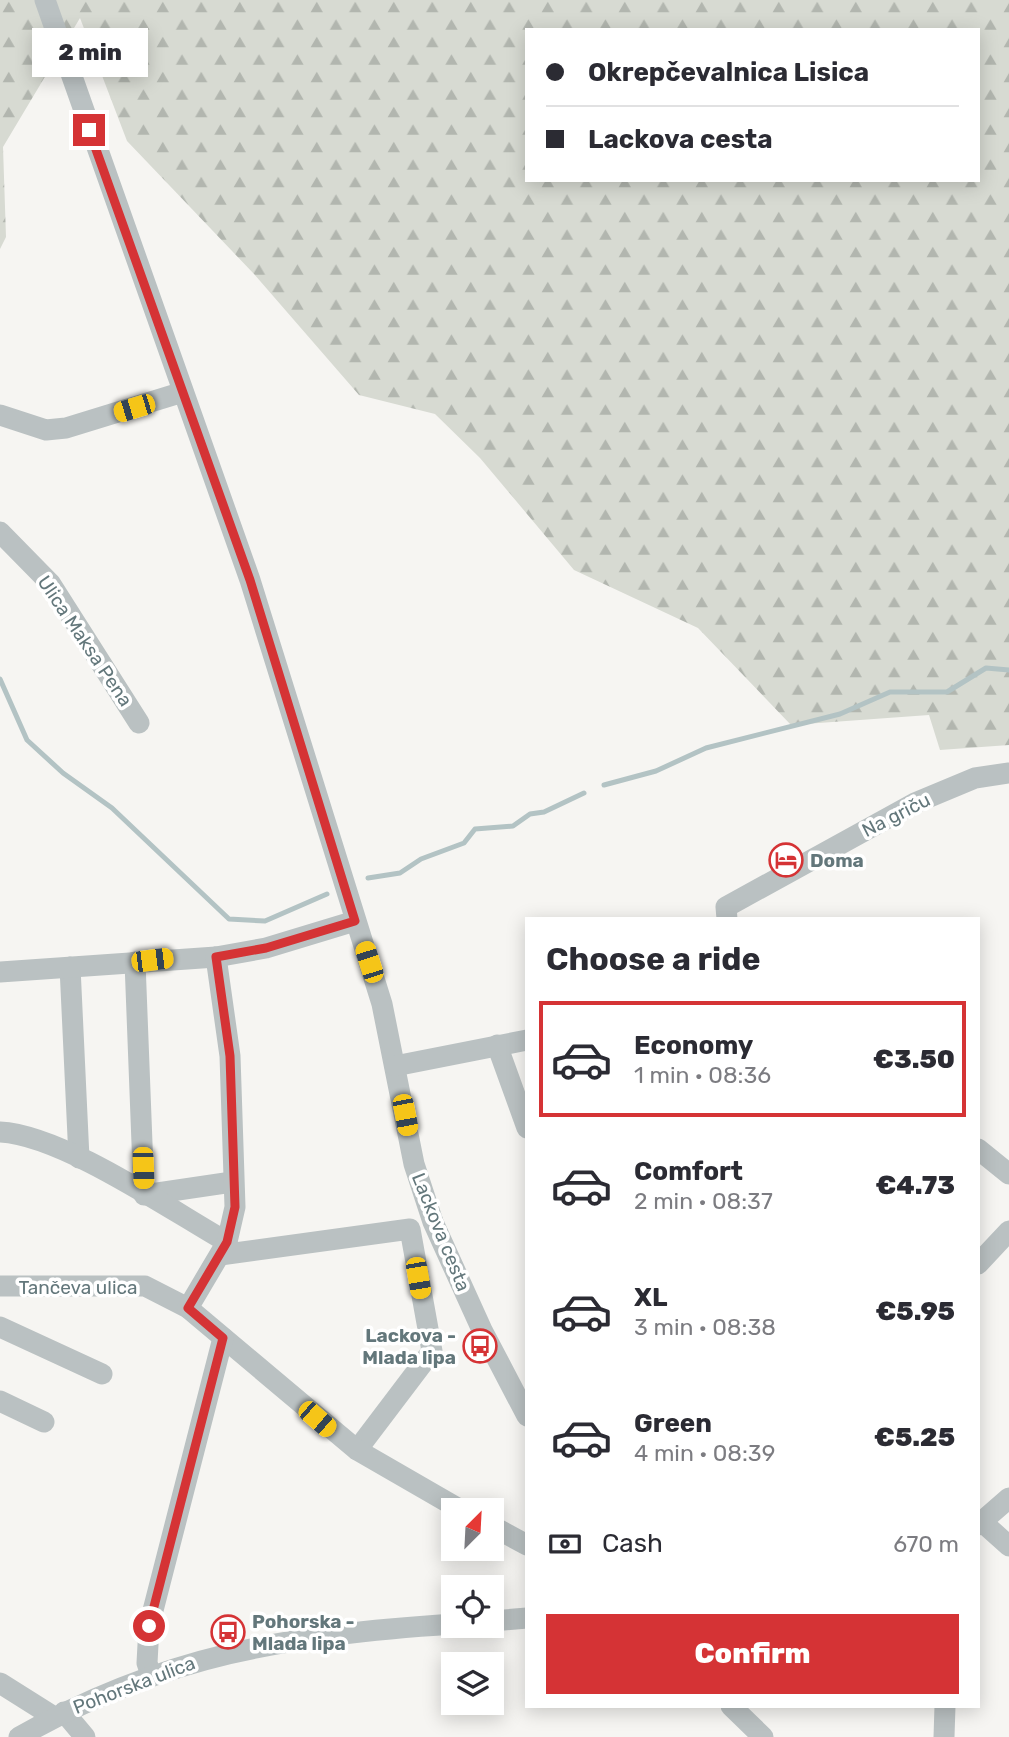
<!DOCTYPE html>
<meta charset="utf-8">
<style>
body{margin:0;font-family:Rubik,sans-serif;background:#f7f7f7;color:#2b2b33;height:100vh;display:flex;flex-direction:column;font-size:26px;white-space:nowrap}
*{box-sizing:border-box;margin:0}
p{font-size:23px;color:#7c7c81}
.icon{flex:none;width:38px;height:38px;fill:none;stroke:currentColor;stroke-width:2;stroke-linecap:round;stroke-linejoin:round}
.map{position:relative;flex:1;overflow:hidden}
.sheet{position:absolute;left:525px;top:917px;width:455px;height:791px;display:flex;flex-direction:column;background:#fff;border-radius:0px;box-shadow:0 4px 18px #0003}
.sheet>*{flex:none}
.banner{position:absolute;left:525px;top:28px;width:455px;height:154px;border-radius:0px;box-shadow:0 4px 18px #0003;display:grid;align-content:center;height:154px;padding:0 21px;background:#fff}
.needle{width:46px;rotate:24deg}
.fabs{position:absolute;left:441px;top:1498px;display:grid;gap:14px}
.fabs a{display:grid;place-items:center;width:63px;height:63px;border-radius:0px;background:#fff;box-shadow:0 4px 18px #0003;font-size:35px}
.end{position:absolute;width:32px;height:32px;margin:-16px;border:9px solid #d53335;background:#fff;box-shadow:0 0 0 4px #fff}
.from{border-radius:50%}
.bubble{position:absolute;height:49px;border-radius:0px;background:#fff;box-shadow:0 4px 18px #0003;font-size:23px;font-weight:800;line-height:49px;text-align:center}
.car{position:absolute;width:21px;height:42px;margin:-21px -10px;border-radius:9px;box-shadow:0 0 5px 2px #0007;background:linear-gradient(#f5c518 24%,#345 0 40%,#f5c518 0 76%,#345 0 86%,#f5c518 0)}
.banner b{display:flex;align-items:center;gap:24px;height:66px;font-size:26px}
.banner b+b{border-top:2px solid #e1e1e2}
.banner i{width:18px;height:18px;background:#2b2b33}
ul{padding:0;list-style:none}
li{display:flex;align-items:center;gap:21px;height:116px;margin:0 14px 10px;padding:0 7px;border:4px solid transparent;border-radius:0px}
li div{flex:1}
li b{display:block;font-size:26px}
li em{font-style:normal;font-weight:800}
li.current{border-color:#d53335}
li>.icon{width:63px;height:63px;stroke-width:1.5}
h2{padding:0 21px;font-size:32px;line-height:84px}
.pay{display:flex;align-items:center;gap:18px;height:77px;padding:0 21px;font-size:26px}
.pay p{margin-inline-start:auto}
.action{display:flex;gap:14px;margin-top:auto;padding:14px 21px}
.action a{flex:1;height:80px;border-radius:0px;background:#d53335;color:#fff;font-size:28px;font-weight:800;line-height:80px;text-align:center}
.map>svg:first-child{display:block}
.forest{fill:url(#forest-firs);fill-rule:evenodd}
.lines{fill:none;stroke-linecap:round;stroke-linejoin:round}
.stream{stroke:#b3c3c4;stroke-width:5}
.minor{stroke:#bac1c2;stroke-width:21}
.route{stroke:#d53335;stroke-width:9}
.labels{text-anchor:middle;dominant-baseline:central;stroke-width:7;stroke-linejoin:round;paint-order:stroke}
.street-label{font-size:19px;fill:#63777b;stroke:#fff}
.poi-label{font-size:19px;font-weight:bold;fill:#63777b;stroke:#fff;text-anchor:start}
</style>
<div class="map">
<svg width="1009" height="1737" viewBox="0 0 1009 1737">
<defs>
<pattern id="forest-firs" width="22" height="20" patternUnits="userSpaceOnUse" patternTransform="scale(1.75)"><rect width="22" height="20" fill="#d7dad2"/><path d="M5 1l3.5 6h-7zM16 11l3.5 6h-7z" fill="#b2b6af"/></pattern>
</defs>
<rect width="100%" height="100%" fill="#f6f5f2"/>
<path class="forest" d="M0,0H1009V745L940,750L929,715L791,725L698,628L574,570L480,458L435,414L359,395L254,274L127,141L80,18L3,147L6,237L0,249ZM527,30H978V180H527Z"/>
<g class="lines">
<g class="stream">
<path d="M0,679L27,740L63,773L112,808L229,919L265,921L327,894"/>
<path d="M604,785L656,771L706,748L840,714L890,692H947L986,668L1009,670"/>
<path d="M368,878L400,873L421,859L464,843L475,829L513,826L530,814L544,812L584,793"/>
</g>
<g class="minor">
<path d="M45,0L250,580L382,1004L414,1164L433,1222L482,1330L527,1416"/>
<path d="M0,415L46,430L66,428L183,392"/>
<path d="M0,532L50,583L139,723"/>
<path d="M727,919L726,907L915,803L975,778L1009,773"/>
<path d="M135,962L144,1195L232,1182"/>
<path d="M70,967L79,1158"/>
<path d="M0,972L216,957L266,948L355,921"/>
<path d="M497,1045L527,1128"/>
<path d="M395,1066L527,1040"/>
<path d="M0,1132C62,1135 169,1209 227,1242"/>
<path d="M978,1149L1009,1174"/>
<path d="M220,1255L410,1229L432,1351L357,1450"/>
<path d="M978,1264L1009,1231"/>
<path d="M0,1286H145L188,1308L357,1450L461,1510"/>
<path d="M188,1308L227,1242L235,1207L230,1056L216,957"/>
<path d="M0,1327L102,1374"/>
<path d="M0,1401L44,1422"/>
<path d="M981,1521L1009,1546"/>
<path d="M978,1525L1009,1498"/>
<path d="M492,1526L527,1545"/>
<path d="M492,1621L527,1618"/>
<path d="M151,1675L147,1663L149,1626L223,1338"/>
<path d="M0,1683L54,1717"/>
<path d="M731,1706L763,1737"/>
<path d="M64,1712L85,1737"/>
<path d="M19,1737C163,1655 290,1635 453,1624"/>
<path d="M944,1737L945,1706"/>
</g>
</g>
<g class="lines">
<path class="route" d="M89,130L250,580L355,921L266,948L216,957L230,1056L235,1207L227,1242L188,1308L223,1338L149,1626"/>
</g>
<defs>
<symbol id="hotel-ring" viewBox="-11 -11 22 22"><circle r="9.5" fill="#fff" stroke="#d53335" stroke-width="1.5"/><path d="M-6-4.5h1.5V1H6V5H4.5V3h-9V5H-6ZM-4 0a1.8 1.8 0 1 1 3.6 0ZM.5 0V-2.5h3Q6-2.5 6 0Z" fill="#d53335"/></symbol>
<symbol id="bus-ring" viewBox="-11 -11 22 22"><circle r="9.5" fill="#fff" stroke="#d53335" stroke-width="1.5"/><path d="M-5-6H5V4H4V6H2V4H-2V6H-4V4H-5ZM-3.5-4V0h7V-4ZM-3.5 1.2v1.5H-2V1.2ZM2 1.2v1.5H3.5V1.2Z" fill="#d53335"/></symbol>
</defs>
<g fill-rule="evenodd">
<use href="#hotel-ring" x="767" y="841" width="38" height="38"/>
<use href="#bus-ring" x="461" y="1327" width="38" height="38"/>
<use href="#bus-ring" x="209" y="1613" width="38" height="38"/>
</g>
<g class="labels">
<g class="street-label">
<text transform="translate(85 641) rotate(56)">Ulica Maksa Pena</text>
<text transform="translate(896 815) rotate(-27)">Na griču</text>
<text transform="translate(441 1232) rotate(68)">Lackova cesta</text>
<text x="78" y="1287">Tančeva ulica</text>
<text transform="translate(134 1685) rotate(-21)">Pohorska ulica</text>
</g>
<g class="poi-label">
<text x="810" y="860">Doma</text>
<text x="456" y="1335" text-anchor="end">Lackova -<tspan x="456" dy="22">Mlada lipa</tspan></text>
<text x="252" y="1621">Pohorska -<tspan x="252" dy="22">Mlada lipa</tspan></text>
</g>
</g>
</svg>
<div class="fabs">
<a><svg class="needle" viewBox="-14 -14 28 28"><path d="M0-13l5 13h-10z" fill="#e53935"/><path d="M0 13l5-13h-10z" fill="#7c7c81"/></svg></a>
<a><svg class="icon" aria-label="locate" viewBox="0 0 24 24"><circle cx="12" cy="12" r="6"/><path d="M12 2v4M12 18v4M2 12h4M18 12h4"/></svg></a>
<a><svg class="icon" aria-label="layers" viewBox="0 0 24 24"><path d="M12 4l9 5-9 5-9-5zM3 14l9 5 9-5"/></svg></a>
</div>
<i class="end from" style="left:149px;top:1626px"></i>
<i class="end" style="left:89px;top:130px"></i>
<div class="bubble" style="left:32px;top:28px;width:116px">2 min</div>
<i class="car" style="left:134px;top:408px;rotate:253deg"></i>
<i class="car" style="left:152px;top:960px;rotate:83deg"></i>
<i class="car" style="left:369px;top:962px;rotate:342deg"></i>
<i class="car" style="left:405px;top:1115px;rotate:169deg"></i>
<i class="car" style="left:143px;top:1168px;rotate:178deg"></i>
<i class="car" style="left:418px;top:1278px;rotate:170deg"></i>
<i class="car" style="left:317px;top:1419px;rotate:131deg"></i>
<div class="banner">
<b><i class="from"></i>Okrepčevalnica Lisica</b>
<b><i></i>Lackova cesta</b>
</div>
<section class="sheet">
<h2>Choose a ride</h2>
<ul>
<li class="current"><svg class="icon" aria-label="car" viewBox="0 0 24 24"><path d="M5 17H2v-5l4-1 3-4h7l3 4 3 1v5h-3M9 17h6M6 11h13"/><circle cx="7" cy="17" r="2"/><circle cx="17" cy="17" r="2"/></svg><div><b>Economy</b><p>1 min · 08:36</p></div><em>€3.50</em></li>
<li><svg class="icon" aria-label="car" viewBox="0 0 24 24"><path d="M5 17H2v-5l4-1 3-4h7l3 4 3 1v5h-3M9 17h6M6 11h13"/><circle cx="7" cy="17" r="2"/><circle cx="17" cy="17" r="2"/></svg><div><b>Comfort</b><p>2 min · 08:37</p></div><em>€4.73</em></li>
<li><svg class="icon" aria-label="car" viewBox="0 0 24 24"><path d="M5 17H2v-5l4-1 3-4h7l3 4 3 1v5h-3M9 17h6M6 11h13"/><circle cx="7" cy="17" r="2"/><circle cx="17" cy="17" r="2"/></svg><div><b>XL</b><p>3 min · 08:38</p></div><em>€5.95</em></li>
<li><svg class="icon" aria-label="car" viewBox="0 0 24 24"><path d="M5 17H2v-5l4-1 3-4h7l3 4 3 1v5h-3M9 17h6M6 11h13"/><circle cx="7" cy="17" r="2"/><circle cx="17" cy="17" r="2"/></svg><div><b>Green</b><p>4 min · 08:39</p></div><em>€5.25</em></li>
</ul>
<div class="pay"><svg class="icon" aria-label="cash" viewBox="0 0 24 24"><path d="M3 7h18v10H3z"/><circle cx="12" cy="12" r="2"/></svg>Cash<p>670 m</p></div>
<div class="action"><a>Confirm</a></div>
</section>
</div>
